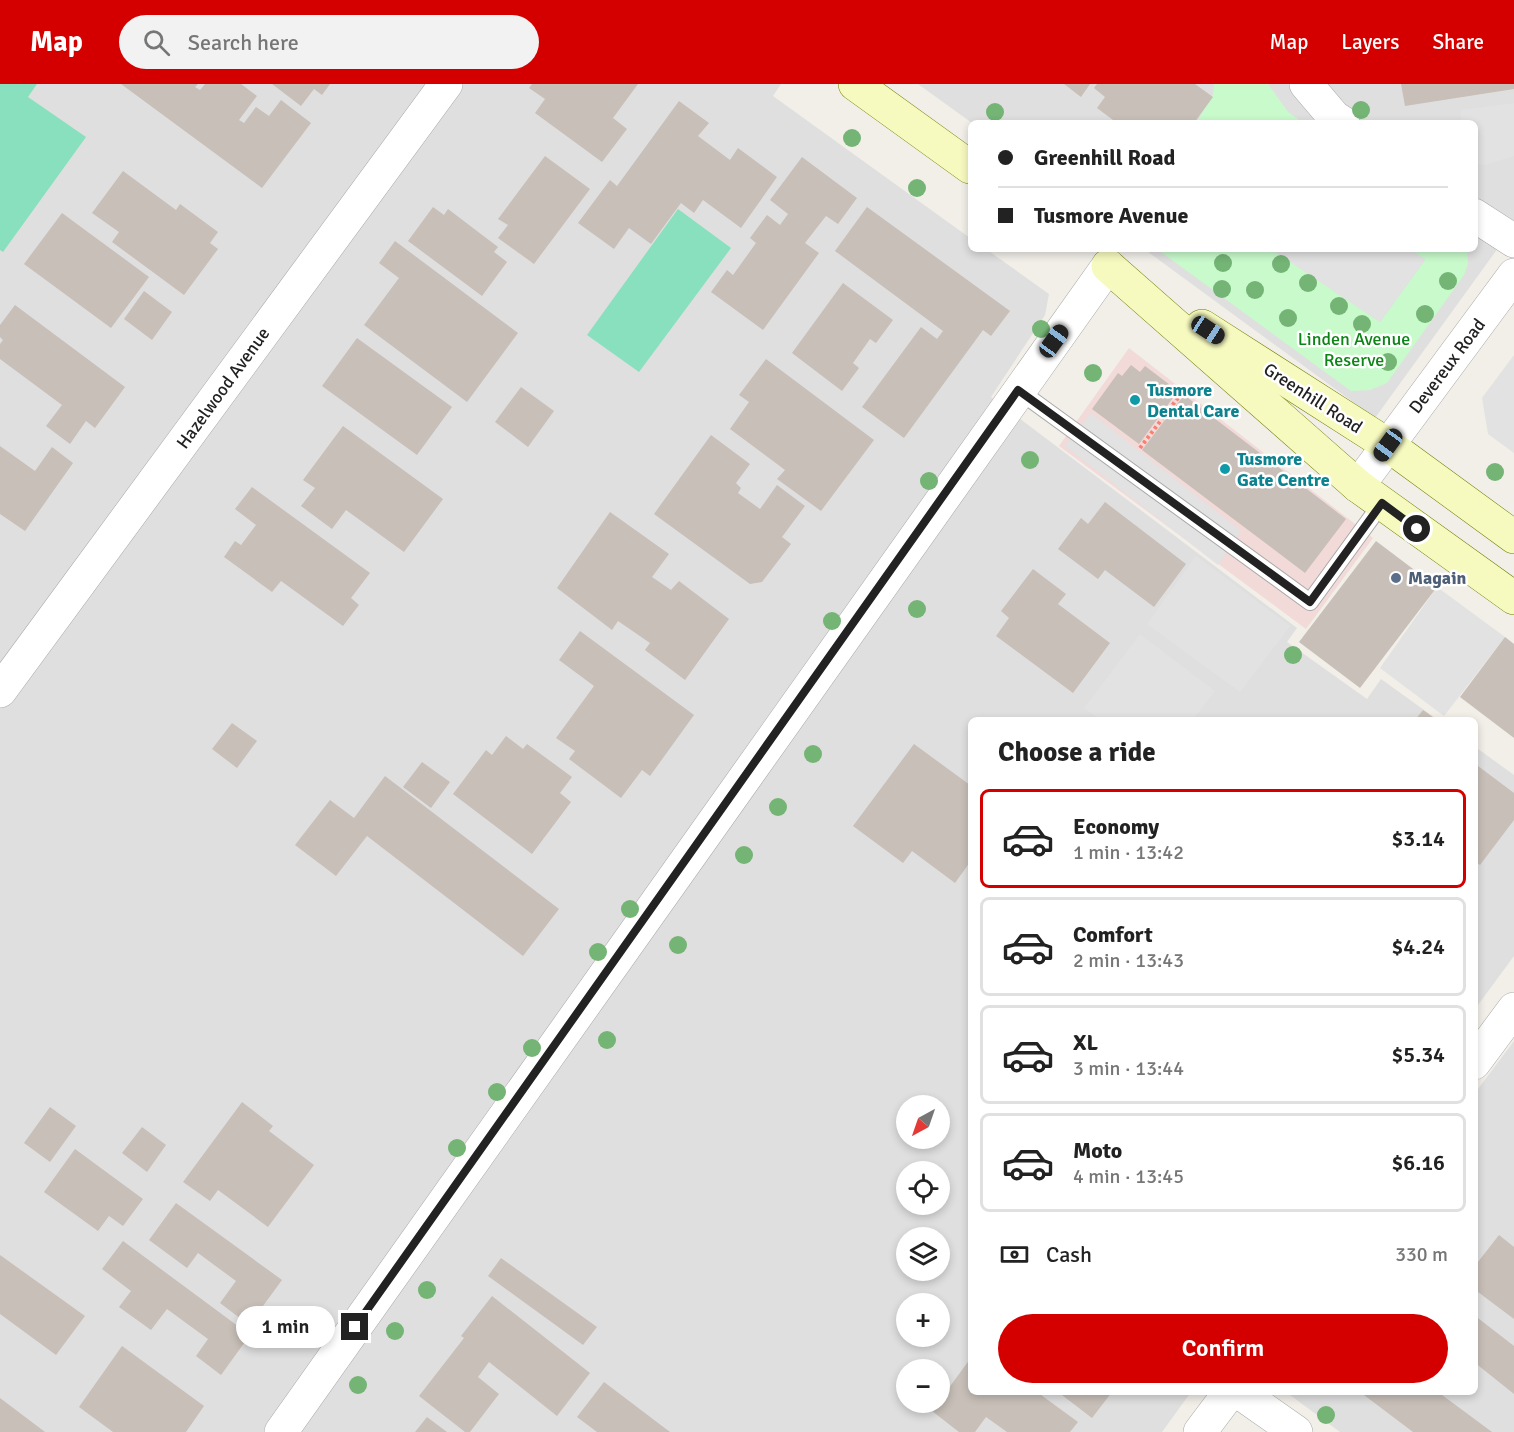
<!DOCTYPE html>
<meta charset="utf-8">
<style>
body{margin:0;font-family:Signika,sans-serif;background:#f2f2f2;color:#222;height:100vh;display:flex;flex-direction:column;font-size:22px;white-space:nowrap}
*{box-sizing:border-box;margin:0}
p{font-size:20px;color:#767676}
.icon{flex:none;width:33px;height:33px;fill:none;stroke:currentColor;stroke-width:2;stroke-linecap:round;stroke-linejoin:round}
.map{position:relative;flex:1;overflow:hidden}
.side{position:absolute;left:968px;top:633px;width:510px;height:678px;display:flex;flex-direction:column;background:#fff;border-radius:9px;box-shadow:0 3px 9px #0003}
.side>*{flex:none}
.banner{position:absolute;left:968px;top:36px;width:510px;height:132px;border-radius:9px;box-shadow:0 3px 9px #0003;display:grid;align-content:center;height:132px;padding:0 30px;background:#fff}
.needle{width:39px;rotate:220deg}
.tools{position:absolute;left:896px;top:1011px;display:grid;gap:12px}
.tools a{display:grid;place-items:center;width:54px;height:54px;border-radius:50%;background:#fff;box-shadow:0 3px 9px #0003;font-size:30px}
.end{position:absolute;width:27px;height:27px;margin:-14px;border:8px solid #222;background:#fff;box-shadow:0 0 0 3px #fff}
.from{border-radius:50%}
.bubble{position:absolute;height:42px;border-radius:21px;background:#fff;box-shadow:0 3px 9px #0003;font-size:20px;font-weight:600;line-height:42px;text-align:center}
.car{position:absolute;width:18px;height:36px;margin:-18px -9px;border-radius:8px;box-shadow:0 0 4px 2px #0007;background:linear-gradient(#222 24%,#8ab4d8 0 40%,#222 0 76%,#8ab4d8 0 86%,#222 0)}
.banner b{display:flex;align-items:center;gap:21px;height:57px;font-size:22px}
.banner b+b{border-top:2px solid #e0e0e0}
.banner i{width:15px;height:15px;background:#222}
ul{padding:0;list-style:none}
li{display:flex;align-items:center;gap:18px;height:99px;margin:0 12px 9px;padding:0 18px;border:3px solid #e0e0e0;border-radius:9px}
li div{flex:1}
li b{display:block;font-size:22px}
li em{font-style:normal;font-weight:600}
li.on{border-color:#d40000}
li>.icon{width:54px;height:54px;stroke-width:1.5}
h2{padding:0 30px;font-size:27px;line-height:72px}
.pay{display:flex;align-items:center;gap:15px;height:66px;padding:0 30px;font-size:22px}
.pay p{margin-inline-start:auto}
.button{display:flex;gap:12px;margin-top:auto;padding:12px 30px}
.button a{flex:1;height:69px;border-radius:36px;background:#d40000;color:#fff;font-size:24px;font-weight:600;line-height:69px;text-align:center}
header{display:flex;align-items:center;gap:36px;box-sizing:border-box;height:84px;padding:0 30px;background:#d40000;color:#fff}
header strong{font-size:28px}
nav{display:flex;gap:33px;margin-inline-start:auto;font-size:21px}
.search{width:420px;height:54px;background:#f2f2f2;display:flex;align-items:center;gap:15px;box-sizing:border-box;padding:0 21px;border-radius:33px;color:#767676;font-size:22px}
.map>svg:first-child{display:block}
.residential{fill:#e0dfdf;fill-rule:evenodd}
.commercial{fill:#f2dad9}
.park{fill:#c8facc}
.pitch{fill:#88e0be}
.parking{fill:#e2e2e2}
.building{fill:#c7bfb8}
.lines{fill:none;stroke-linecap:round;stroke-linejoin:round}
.service-casing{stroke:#a9a9a9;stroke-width:18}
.minor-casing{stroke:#a9a9a9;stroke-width:34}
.tertiary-casing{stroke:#a9a9a9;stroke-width:34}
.secondary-casing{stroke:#707d05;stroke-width:34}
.path{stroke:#fa8072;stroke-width:4;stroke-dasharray:3 3;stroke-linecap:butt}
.service{stroke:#fff;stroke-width:16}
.minor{stroke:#fff;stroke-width:33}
.tertiary{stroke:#fff;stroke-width:33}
.secondary{stroke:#f7fabf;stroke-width:33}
.tree{fill:#74b475}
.route{stroke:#222;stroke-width:8}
.culture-dot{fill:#0f9aa8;stroke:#fff;stroke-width:2}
.service-dot{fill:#5c6f8a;stroke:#fff;stroke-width:2}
.labels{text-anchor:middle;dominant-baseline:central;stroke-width:5;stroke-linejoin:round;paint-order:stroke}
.park-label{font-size:18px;fill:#0c8416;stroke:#fff}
.street-label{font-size:18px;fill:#222;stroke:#fff}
.culture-label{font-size:18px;font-weight:bold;fill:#0d838f;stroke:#fff;text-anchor:start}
.service-label{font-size:18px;font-weight:bold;fill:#4e5e75;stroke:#fff;text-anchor:start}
</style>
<header>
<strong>Map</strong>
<div class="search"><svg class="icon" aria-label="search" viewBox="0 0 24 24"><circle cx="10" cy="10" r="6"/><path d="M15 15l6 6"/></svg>Search here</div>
<nav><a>Map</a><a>Layers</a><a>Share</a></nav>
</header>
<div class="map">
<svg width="1514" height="1348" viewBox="0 0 1514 1348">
<rect width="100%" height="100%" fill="#f2efe9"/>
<g class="residential">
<path d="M0,0H781L773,12L970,154V165H986L1049,210L1045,231L991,313L1297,544L1287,558L1367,615L1381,595L1438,636H970V1308H1191L1162,1348H0ZM906,1022H939V1054H906ZM906,1088H939V1120H906ZM906,1154H939V1186H906ZM906,1220H939V1252H906ZM906,1286H939V1318H906Z"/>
<path d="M918,0H1514V142L1375,334L1144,165H1474V39H972Z"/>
<path d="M1474,662L1514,691V872L1475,925Z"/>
<path d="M1514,957V1348H1340L1286,1308H1474L1475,1009Z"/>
</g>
<path class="commercial" d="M1129,264L1373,454L1306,545L1059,362Z"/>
<g class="park">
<path d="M1214,0H1268L1288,28L1303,39H1196L1213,10Z"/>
<path d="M1157,165H1271L1380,238L1425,176L1410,165H1467L1468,180L1464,191L1387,299L1370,306L1351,307Z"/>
</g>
<g class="pitch">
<path d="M0,0H37L28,13L86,53L3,168L0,166Z"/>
<path d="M678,125L731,164L639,288L587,251Z"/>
</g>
<g class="parking">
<path d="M1514,19V72L1485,81L1475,80L1474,39H1461V26Z"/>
<path d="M1271,165H1410L1425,175L1380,238Z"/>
<path d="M1514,271V369L1488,350L1482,314Z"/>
<path d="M1091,329L1241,447L1218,481L1065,362Z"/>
<path d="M1196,472L1290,542L1240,608L1147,540Z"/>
<path d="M1437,503L1505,553L1444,632L1380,584Z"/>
<path d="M1140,550L1215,607L1193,636H1100L1084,624Z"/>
</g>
<g class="building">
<path d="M121,0H198L195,3L200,6L205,0H241L257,12L239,36L244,39L256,23L269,32L281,16L311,39L262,104Z"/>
<path d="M272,0H330L322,11L314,5L301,22Z"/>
<path d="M532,0H638L613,34L627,45L602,78L535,29L545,15L529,4Z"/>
<path d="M1064,0H1090L1081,13Z"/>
<path d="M1097,0H1195L1213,13L1194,39H1117L1097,24L1105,13L1094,4Z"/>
<path d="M1401,0H1514V5L1405,22Z"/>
<path d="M679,17L709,39L698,52L730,76L738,64L777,93L741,144L703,116L694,129L681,119L651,160L629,144L614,165L578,139L610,96L617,102Z"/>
<path d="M545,72L590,105L534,180L498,154L508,141L498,135Z"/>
<path d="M802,73L857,114L838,140L826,132L805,159L819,169L763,246L711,208L727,186L733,191L756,159L750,154L767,131L780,141L788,130L770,116Z"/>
<path d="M123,87L176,126L180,120L218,148L210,159L218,165L184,211L112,158L119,148L92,129Z"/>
<path d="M433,123L444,131L448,125L498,163L494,168L507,178L482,212L408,157Z"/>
<path d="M867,123L1010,227L991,252L983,246L904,354L862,323L921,243L937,255L943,247L835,167Z"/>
<path d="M62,129L149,193L111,244L24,180Z"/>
<path d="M395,157L518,249L467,318L364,241L399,194L379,179Z"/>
<path d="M843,199L893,236L876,259L870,255L853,279L859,284L842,307L792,269Z"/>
<path d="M144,207L172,228L152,256L124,235Z"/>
<path d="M15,221L125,303L95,344L86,337L70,360L46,342L62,321L0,275V260L3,256L0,253V241Z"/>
<path d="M357,254L452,323L417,371L322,302Z"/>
<path d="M766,275L874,356L821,427L777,395L785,386L730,345L749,318L739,311Z"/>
<path d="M1131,281L1140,288L1145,282L1178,307L1139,360L1092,325L1118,289L1122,292Z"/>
<path d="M521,303L554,327L528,363L495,338Z"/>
<path d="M1184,311L1346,435L1305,489L1142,366Z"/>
<path d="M343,342L443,415L404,468L346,426L332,445L301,422L315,404L303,396Z"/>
<path d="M711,351L750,380L736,399L741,404L738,409L760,425L777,401L805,422L782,453L791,460L762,498L750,500L654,430Z"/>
<path d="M0,362L35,387L52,363L73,379L25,447L0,430Z"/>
<path d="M252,403L370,489L351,514L359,521L343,542L281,497L272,508L224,473L235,457L241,461L256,441L235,425Z"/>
<path d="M1105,418L1186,480L1154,523L1105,486L1098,495L1058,465L1081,434L1088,440Z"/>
<path d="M610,428L669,470L652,493L671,506L679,497L729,535L685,596L645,566L650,559L618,537L612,546L557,504Z"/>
<path d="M1376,457L1437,503L1360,604L1299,558Z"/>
<path d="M1033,485L1066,510L1058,520L1110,559L1073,609L996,552L1009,534L1001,527Z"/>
<path d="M580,547L694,631L650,692L642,686L621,714L569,675L575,667L556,654L594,602L559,576Z"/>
<path d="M1505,553L1514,560V654L1460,613Z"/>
<path d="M1423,626L1437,636H1415Z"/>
<path d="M232,639L257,657L237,684L212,665Z"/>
<path d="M506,652L523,665L527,660L572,693L560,709L571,718L532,770L453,710L486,666L492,671Z"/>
<path d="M914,660L970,701V778L955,799L912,767L903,779L853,742Z"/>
<path d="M422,678L450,698L431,724L403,703Z"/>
<path d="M1474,679L1514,709V736L1480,781L1474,777Z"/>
<path d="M385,692L559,825L523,872L367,752L336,792L295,761L330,716L354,734Z"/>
<path d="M242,1018L273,1042L269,1047L314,1081L268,1143L218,1106L210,1117L183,1098Z"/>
<path d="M50,1023L76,1042L50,1078L24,1059Z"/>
<path d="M142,1043L166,1061L147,1088L122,1069Z"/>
<path d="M75,1065L143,1115L123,1142L109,1132L98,1147L44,1108Z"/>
<path d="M176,1119L282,1196L249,1241L220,1219L236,1197L198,1169L187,1184L149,1156Z"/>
<path d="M1499,1151L1514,1163V1235L1474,1205V1183Z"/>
<path d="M123,1157L250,1251L221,1291L196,1272L208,1255L167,1225L151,1246L119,1223L131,1207L102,1185Z"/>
<path d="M0,1171L85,1232L56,1271L0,1230Z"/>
<path d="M501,1174L597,1243L583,1261L488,1192Z"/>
<path d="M492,1212L590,1289L557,1332L489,1278L478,1293L499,1310L470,1348H465L419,1312L464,1254L461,1252Z"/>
<path d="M1474,1231L1514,1262V1310L1474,1278Z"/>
<path d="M122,1262L204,1322L186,1348H113L79,1323Z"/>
<path d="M970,1275V1308H1037L1078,1338L1070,1348H1007L986,1333L975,1348H959L932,1327Z"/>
<path d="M604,1298L670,1348H597L577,1333Z"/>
<path d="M1058,1308H1112L1092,1334Z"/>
<path d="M1360,1308H1438L1492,1348H1413Z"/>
<path d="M0,1314L45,1348H0Z"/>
<path d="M427,1333L447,1348H415Z"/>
</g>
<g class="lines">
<defs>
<path id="service" d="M1018,306L1310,518L1382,419"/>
<g id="minor">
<path d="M1306,0L1334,33L1343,39"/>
<path d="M1474,131L1514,157"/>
<path d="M0,607L446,0"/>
<path d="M1474,979L1514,925"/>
<path d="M1239,1308L1296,1348"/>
<path d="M281,1348L1108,182"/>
<path d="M1200,1348L1230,1308"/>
</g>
<path id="tertiary" d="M1358,402L1514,191"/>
<g id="secondary">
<path d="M855,0L970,83"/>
<path d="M1108,182L1358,402L1514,514"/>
<path d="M1202,242L1388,361L1514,453"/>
</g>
</defs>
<use href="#service" class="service-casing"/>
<use href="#minor" class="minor-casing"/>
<use href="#tertiary" class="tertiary-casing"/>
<use href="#secondary" class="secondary-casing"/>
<path class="path" d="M1140,364L1187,302"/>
<use href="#service" class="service"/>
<use href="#minor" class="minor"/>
<use href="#tertiary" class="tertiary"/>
<use href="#secondary" class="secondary"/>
</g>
<g class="tree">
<circle cx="1361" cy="26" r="9"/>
<circle cx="995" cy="28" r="9"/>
<circle cx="852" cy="54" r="9"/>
<circle cx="917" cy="104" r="9"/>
<circle cx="1223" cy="179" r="9"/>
<circle cx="1281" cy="180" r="9"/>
<circle cx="1448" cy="197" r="9"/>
<circle cx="1308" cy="199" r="9"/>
<circle cx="1222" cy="205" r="9"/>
<circle cx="1255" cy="206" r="9"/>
<circle cx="1339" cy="222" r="9"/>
<circle cx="1425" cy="230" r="9"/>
<circle cx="1288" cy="234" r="9"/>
<circle cx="1362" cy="240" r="9"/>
<circle cx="1041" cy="245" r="9"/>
<circle cx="1388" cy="278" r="9"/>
<circle cx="1093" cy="289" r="9"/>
<circle cx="1030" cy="376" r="9"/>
<circle cx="1495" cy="388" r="9"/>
<circle cx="929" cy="397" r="9"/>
<circle cx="917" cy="525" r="9"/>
<circle cx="832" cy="537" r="9"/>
<circle cx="1293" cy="571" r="9"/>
<circle cx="813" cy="670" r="9"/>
<circle cx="778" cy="723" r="9"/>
<circle cx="744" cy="771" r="9"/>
<circle cx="630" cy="825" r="9"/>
<circle cx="678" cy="861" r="9"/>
<circle cx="598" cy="868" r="9"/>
<circle cx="607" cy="956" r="9"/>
<circle cx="532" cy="964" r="9"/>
<circle cx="497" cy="1008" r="9"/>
<circle cx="457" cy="1064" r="9"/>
<circle cx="427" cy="1206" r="9"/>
<circle cx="324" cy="1244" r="9"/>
<circle cx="395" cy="1247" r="9"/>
<circle cx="358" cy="1301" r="9"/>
<circle cx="1326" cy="1331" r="9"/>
</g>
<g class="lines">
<path class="route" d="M355,1243L1018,306L1310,518L1382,419L1417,445"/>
</g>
<g class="culture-dot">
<circle cx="1135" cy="316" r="6"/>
<circle cx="1225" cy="385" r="6"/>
</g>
<circle class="service-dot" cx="1396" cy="494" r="6"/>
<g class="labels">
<g class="park-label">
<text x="1354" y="255">Linden Avenue<tspan x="1354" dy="21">Reserve</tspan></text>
</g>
<g class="street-label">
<text transform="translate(1447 282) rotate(-53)">Devereux Road</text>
<text transform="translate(223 304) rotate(-54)">Hazelwood Avenue</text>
<text transform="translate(1313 314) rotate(33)">Greenhill Road</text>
</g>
<g class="culture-label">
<text x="1147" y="306">Tusmore<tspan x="1147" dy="21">Dental Care</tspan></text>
<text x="1237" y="375">Tusmore<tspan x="1237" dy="21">Gate Centre</tspan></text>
</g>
<g class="service-label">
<text x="1408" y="494">Magain</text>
</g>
</g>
</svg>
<div class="tools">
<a><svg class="needle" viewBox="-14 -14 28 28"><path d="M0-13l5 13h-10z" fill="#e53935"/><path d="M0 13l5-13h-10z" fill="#767676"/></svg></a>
<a><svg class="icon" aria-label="locate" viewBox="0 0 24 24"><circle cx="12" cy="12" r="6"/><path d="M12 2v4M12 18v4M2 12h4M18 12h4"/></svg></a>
<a><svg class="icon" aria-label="layers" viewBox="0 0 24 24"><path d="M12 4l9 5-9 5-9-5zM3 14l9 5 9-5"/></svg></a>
<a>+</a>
<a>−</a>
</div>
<i class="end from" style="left:1417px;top:445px"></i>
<i class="end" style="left:355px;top:1243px"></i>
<div class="bubble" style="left:236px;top:1222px;width:99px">1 min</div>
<i class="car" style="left:1208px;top:246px;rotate:123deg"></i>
<i class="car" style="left:1054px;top:257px;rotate:36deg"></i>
<i class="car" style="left:1388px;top:361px;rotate:216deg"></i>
<div class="banner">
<b><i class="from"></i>Greenhill Road</b>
<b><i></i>Tusmore Avenue</b>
</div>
<section class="side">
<h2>Choose a ride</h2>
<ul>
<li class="on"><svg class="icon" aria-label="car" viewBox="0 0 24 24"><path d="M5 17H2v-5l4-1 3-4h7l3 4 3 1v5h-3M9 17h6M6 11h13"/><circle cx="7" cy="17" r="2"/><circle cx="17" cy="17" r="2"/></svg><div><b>Economy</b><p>1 min · 13:42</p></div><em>$3.14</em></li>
<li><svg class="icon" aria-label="car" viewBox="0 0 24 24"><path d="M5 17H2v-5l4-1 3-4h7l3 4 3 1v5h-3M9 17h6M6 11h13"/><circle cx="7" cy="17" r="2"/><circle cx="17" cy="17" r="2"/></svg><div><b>Comfort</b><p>2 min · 13:43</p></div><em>$4.24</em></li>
<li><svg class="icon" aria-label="car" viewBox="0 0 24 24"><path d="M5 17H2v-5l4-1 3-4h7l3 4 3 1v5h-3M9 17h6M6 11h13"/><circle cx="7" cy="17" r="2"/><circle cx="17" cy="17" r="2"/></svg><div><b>XL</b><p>3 min · 13:44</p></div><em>$5.34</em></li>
<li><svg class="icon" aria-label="car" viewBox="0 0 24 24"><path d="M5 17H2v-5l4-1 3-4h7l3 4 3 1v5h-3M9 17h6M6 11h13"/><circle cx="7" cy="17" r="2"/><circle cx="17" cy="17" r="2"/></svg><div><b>Moto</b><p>4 min · 13:45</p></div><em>$6.16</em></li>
</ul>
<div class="pay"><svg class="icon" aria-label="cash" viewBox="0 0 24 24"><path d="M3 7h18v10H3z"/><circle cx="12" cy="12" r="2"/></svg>Cash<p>330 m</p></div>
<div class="button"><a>Confirm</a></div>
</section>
</div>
